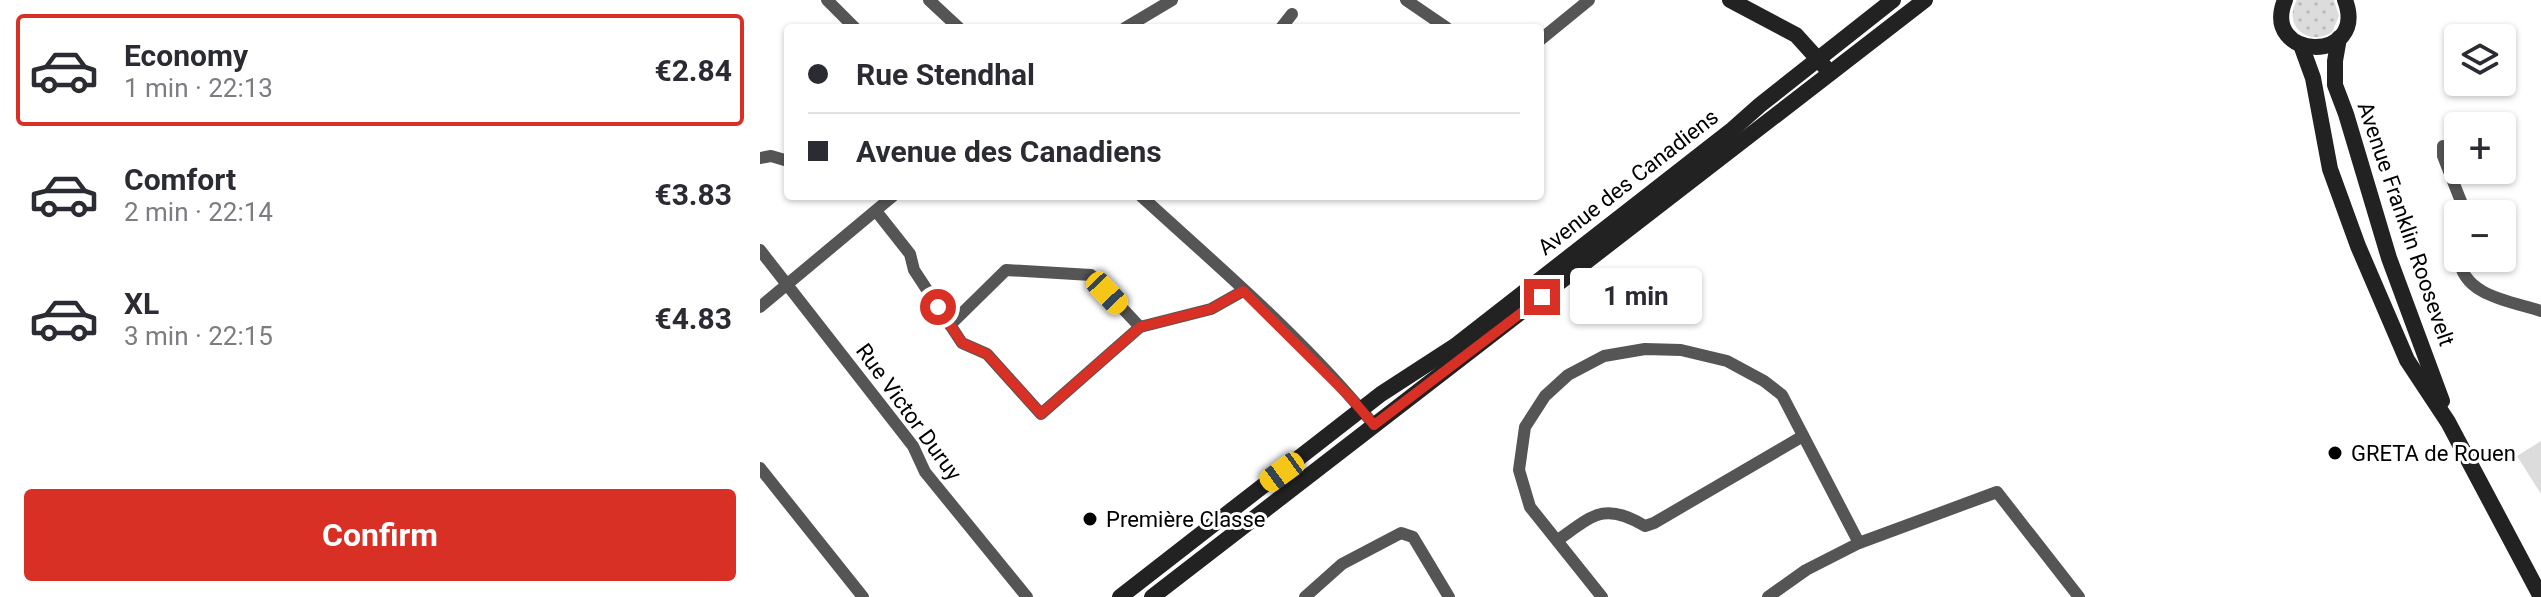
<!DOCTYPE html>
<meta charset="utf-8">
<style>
body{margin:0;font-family:Roboto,sans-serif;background:#f2f2f3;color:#2b2b33;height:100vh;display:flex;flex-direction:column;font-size:30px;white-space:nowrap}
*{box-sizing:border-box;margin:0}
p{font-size:26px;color:#7c7c81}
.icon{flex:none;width:44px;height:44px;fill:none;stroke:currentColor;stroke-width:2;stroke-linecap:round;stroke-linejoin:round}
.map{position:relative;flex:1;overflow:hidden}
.sheet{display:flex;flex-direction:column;background:#fff;width:760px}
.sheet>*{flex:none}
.banner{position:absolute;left:24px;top:24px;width:760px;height:176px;border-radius:8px;box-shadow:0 2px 6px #0004;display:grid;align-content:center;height:176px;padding:0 24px;background:#fff}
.fabs{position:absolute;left:1684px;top:24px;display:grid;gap:16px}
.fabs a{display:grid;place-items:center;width:72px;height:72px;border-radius:8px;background:#fff;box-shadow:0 2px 6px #0004;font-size:40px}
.end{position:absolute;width:36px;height:36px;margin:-18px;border:10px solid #d93025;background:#fff;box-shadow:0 0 0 4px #fff}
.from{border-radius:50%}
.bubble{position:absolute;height:56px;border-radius:8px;background:#fff;box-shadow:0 2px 6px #0004;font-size:26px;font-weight:700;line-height:56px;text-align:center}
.car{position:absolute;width:24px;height:48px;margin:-24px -12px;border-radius:10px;box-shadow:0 0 6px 2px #0007;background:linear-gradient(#f5c518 24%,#345 0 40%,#f5c518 0 76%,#345 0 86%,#f5c518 0)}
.banner b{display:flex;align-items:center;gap:28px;height:76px;font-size:30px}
.banner b+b{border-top:2px solid #e1e1e2}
.banner i{width:20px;height:20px;background:#2b2b33}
ul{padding:14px 0 0;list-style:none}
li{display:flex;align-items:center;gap:24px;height:112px;margin:0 16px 12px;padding:0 8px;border:4px solid transparent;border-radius:8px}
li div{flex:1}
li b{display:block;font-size:30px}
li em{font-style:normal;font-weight:700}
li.current{border-color:#d93025}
li>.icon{width:72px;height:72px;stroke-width:1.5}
.button{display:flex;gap:16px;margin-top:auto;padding:16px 24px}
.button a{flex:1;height:92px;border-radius:8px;background:#d93025;color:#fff;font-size:32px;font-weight:700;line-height:92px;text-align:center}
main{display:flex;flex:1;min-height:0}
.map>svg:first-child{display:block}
.grass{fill:url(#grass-dots)}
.green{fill:#dcdcdc}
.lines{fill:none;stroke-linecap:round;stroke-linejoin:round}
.street{stroke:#555;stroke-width:12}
.secondary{stroke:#222;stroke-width:16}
.route{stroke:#d93025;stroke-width:10}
.poi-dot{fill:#000;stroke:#fff;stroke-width:3}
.labels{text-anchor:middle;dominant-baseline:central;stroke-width:6;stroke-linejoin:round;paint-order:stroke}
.street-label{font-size:22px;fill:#000;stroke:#fff}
.poi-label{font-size:22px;fill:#000;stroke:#fff;text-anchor:start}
</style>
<main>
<section class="sheet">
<ul>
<li class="current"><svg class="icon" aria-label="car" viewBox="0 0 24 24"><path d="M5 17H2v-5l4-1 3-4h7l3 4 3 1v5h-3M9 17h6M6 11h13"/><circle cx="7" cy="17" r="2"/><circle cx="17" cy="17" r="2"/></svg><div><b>Economy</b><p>1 min · 22:13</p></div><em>€2.84</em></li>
<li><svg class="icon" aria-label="car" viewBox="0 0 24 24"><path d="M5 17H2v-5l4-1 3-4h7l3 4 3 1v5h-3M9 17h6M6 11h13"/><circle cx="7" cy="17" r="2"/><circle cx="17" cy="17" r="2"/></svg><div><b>Comfort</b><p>2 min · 22:14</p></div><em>€3.83</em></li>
<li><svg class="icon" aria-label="car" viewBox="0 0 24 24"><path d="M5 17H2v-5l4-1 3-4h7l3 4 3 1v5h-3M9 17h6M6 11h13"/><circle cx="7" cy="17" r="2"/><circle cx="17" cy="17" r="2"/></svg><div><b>XL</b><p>3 min · 22:15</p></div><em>€4.83</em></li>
</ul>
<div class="button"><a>Confirm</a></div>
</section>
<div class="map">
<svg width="1781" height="597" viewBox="0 0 1781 597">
<defs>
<pattern id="grass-dots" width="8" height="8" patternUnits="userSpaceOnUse" patternTransform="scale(2)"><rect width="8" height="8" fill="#dcdcdc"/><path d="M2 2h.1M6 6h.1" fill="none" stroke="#bbb" stroke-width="1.8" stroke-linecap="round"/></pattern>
</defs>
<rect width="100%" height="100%" fill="#fff"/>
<path class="grass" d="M1574,0L1579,16L1572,32C1548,48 1522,25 1537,0Z"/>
<path class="green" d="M1781,441V494L1757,456Z"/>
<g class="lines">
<g class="street">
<path d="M67,0L95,28"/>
<path d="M169,0L199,28"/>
<path d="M646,0L687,28"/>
<path d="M365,28L412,0"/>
<path d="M521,28L532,14"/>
<path d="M780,40L829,0"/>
<path d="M1683,146V156L1706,214"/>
<path d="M0,158L11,156L28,161"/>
<path d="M381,196C461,269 546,341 614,425"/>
<path d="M116,211L150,254L154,270L202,343L227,354L281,414L380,327L451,309L483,291"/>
<path d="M0,250L153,446L165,472L267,597"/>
<path d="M1699,258C1703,296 1750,301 1781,311"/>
<path d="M0,307L133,196"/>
<path d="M190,325L246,270L331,275L380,327"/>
<path d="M0,468L103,597"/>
<path d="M798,540C832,516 844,501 885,526L894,523L1043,436"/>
<path d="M545,597L582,564L641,533L653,537L689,597"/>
<path d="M842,597L770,507L759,470L765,427L785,396L808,375L844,356L885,349L921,350L967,361L1004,381L1022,395L1099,543"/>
<path d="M1008,597L1046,570L1099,543L1237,492L1319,597"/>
</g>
<g class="secondary">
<path d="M970,0L1036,35L1065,67"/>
<path d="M1525,0C1500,61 1609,64 1585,0"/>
<path d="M1579,38L1575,61V85L1586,114L1629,258L1682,401"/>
<path d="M1541,45L1553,78L1570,169L1598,246L1647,360L1688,422L1781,597"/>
<path d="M360,597L621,394L695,346L973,129L1000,105L1133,0"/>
<path d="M392,597L1165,0"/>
</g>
</g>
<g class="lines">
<path class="route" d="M178,307L202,343L227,354L281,414L380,327L451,309L483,291L591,398L614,425L782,297"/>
</g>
<g class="poi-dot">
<circle cx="1575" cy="453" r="8"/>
<circle cx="330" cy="519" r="8"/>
</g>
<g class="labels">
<g class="street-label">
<text transform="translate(868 182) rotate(-38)">Avenue des Canadiens</text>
<text transform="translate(1646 224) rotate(71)">Avenue Franklin Roosevelt</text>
<text transform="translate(149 412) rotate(54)">Rue Victor Duruy</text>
</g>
<g class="poi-label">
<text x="1591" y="453">GRETA de Rouen</text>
<text x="346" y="519">Première Classe</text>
</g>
</g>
</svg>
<div class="fabs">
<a><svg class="icon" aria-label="layers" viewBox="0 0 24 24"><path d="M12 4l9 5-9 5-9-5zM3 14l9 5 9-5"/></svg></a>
<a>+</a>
<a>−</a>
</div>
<i class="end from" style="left:178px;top:307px"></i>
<i class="end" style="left:782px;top:297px"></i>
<div class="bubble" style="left:810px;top:268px;width:132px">1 min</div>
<i class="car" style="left:347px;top:293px;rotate:137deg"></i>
<i class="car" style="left:522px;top:472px;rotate:234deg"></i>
<div class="banner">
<b><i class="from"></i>Rue Stendhal</b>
<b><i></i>Avenue des Canadiens</b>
</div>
</div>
</main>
